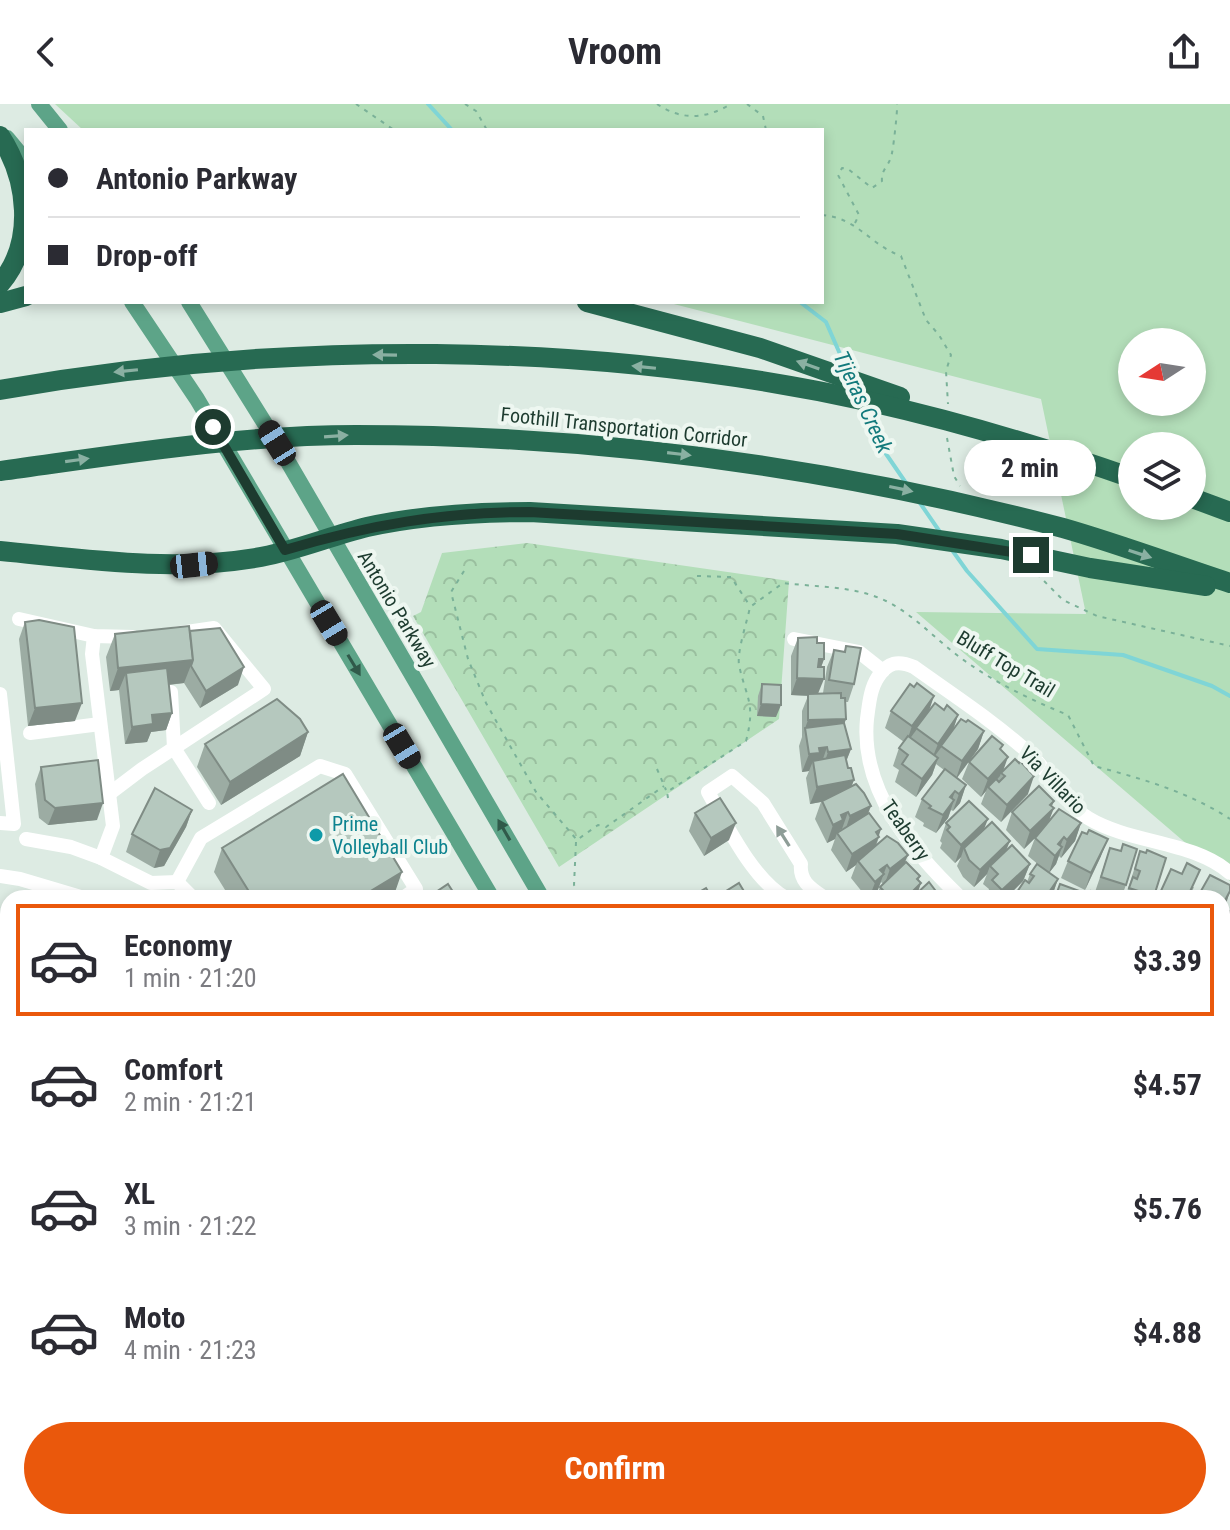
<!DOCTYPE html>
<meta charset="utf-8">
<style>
body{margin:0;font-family:"Roboto Condensed",sans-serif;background:#f2f2f3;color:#2b2b33;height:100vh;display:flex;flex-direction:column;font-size:30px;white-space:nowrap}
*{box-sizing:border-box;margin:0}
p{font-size:26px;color:#7c7c81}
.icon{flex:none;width:44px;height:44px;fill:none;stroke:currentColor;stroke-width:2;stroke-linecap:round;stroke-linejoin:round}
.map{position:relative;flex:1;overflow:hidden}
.sheet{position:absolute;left:0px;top:786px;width:1230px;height:640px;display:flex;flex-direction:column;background:#fff;border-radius:24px 24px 0 0;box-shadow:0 4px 12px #0003}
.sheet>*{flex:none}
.hud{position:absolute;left:24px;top:24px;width:800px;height:176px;border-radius:0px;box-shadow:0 4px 12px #0003;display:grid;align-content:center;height:176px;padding:0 24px;background:#fff}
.needle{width:52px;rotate:258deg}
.tools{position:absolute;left:1118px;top:224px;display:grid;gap:16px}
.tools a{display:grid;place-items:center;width:88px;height:88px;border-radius:50%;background:#fff;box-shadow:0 4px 12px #0003;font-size:40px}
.end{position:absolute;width:36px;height:36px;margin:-18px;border:10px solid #1d3b2f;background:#fff;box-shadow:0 0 0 4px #fff}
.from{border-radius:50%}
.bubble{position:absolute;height:56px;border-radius:28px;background:#fff;box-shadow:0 4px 12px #0003;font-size:26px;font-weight:700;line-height:56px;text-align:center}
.car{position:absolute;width:24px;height:48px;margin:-24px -12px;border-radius:10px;box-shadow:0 0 6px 2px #0007;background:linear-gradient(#222 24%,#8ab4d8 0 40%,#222 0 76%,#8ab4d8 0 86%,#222 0)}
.hud b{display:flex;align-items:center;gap:28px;height:76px;font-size:30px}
.hud b+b{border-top:2px solid #e1e1e2}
.hud i{width:20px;height:20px;background:#2b2b33}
ul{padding:14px 0 0;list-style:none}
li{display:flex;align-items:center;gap:24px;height:112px;margin:0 16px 12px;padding:0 8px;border:4px solid transparent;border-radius:0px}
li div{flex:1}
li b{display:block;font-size:30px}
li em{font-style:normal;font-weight:700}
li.selected{border-color:#ea580c}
li>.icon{width:72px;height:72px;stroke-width:1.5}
.action{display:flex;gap:16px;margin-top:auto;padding:16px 24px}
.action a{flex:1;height:92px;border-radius:48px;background:#ea580c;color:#fff;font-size:32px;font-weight:700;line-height:92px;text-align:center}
header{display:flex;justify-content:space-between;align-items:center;height:104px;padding:0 24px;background:#fff;font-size:36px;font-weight:700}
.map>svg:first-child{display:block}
.grass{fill:#b3deb9;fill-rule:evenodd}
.forest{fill:url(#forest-crowns)}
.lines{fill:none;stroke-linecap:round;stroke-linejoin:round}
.stream{stroke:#7fd5d6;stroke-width:4}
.path{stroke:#7ab198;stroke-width:2;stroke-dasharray:4 6;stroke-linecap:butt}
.minor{stroke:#fff;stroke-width:14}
.major{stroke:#5da488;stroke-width:16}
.highway{stroke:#276a52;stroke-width:20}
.wall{fill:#9caca3}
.shaded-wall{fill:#7f8c85}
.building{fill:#b5c8be;stroke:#7f8c85;stroke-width:2}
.oneway{fill:#8ab0a2}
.oneway2{fill:#305a4a}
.oneway3{fill:#8e9d97}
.route{stroke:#1d3b2f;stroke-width:10}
.culture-dot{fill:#0f9aa8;stroke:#eef7f1;stroke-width:3}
.labels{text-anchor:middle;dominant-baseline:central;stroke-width:8;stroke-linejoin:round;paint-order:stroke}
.street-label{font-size:20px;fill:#1d3b2f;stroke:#eef7f1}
.culture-label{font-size:20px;fill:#0d838f;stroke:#eef7f1;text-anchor:start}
.water-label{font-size:22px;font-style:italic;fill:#137a7c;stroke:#eef7f1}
</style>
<header><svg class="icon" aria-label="back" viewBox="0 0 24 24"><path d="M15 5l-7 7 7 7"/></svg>Vroom<svg class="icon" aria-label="share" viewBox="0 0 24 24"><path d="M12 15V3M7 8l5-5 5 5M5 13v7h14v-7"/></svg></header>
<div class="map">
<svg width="1230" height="1426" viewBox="0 0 1230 1426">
<defs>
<pattern id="forest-crowns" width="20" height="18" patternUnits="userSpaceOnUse" patternTransform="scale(2)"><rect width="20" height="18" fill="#b3deb9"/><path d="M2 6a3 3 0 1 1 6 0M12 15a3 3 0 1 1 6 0" fill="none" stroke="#9abf9f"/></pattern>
</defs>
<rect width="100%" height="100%" fill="#ddebe3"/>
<path class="grass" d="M55,0H1230V777L916,508L1086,510L1041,295L666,198H822V26H83ZM1132,238H1192V298H1132ZM1132,342H1192V402H1132Z"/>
<path class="forest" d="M527,439L789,477L779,615L559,763L413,512L421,508L442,449Z"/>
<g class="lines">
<g class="stream">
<path d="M428,0L452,26"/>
<path d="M800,198L826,218L847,266"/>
<path d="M864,303L882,344L906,379"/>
<path d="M920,399L940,428"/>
<path d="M952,446L967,467L1037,545L1123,551L1212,582L1230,592"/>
</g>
<g class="path">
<path d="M356,0L394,26"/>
<path d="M465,0L476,7L487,26"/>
<path d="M657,0C682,17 706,15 731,0"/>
<path d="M747,0L763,12L766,26"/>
<path d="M822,111C858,114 870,141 901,152L926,216L939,231L951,251L946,267L948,300"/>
<path d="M855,119L859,111L838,71L842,64L848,65L872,84L882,77C881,66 888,63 891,53C893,49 898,3 897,0"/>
<path d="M947,334L954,372L960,382"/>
<path d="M464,467L451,488L468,555L486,599L536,688L577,736L598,721L606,723L664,682"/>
<path d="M1037,470L1063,496L1097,512L1230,542"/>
<path d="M697,472L731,473L750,502"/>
<path d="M657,665L666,686"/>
<path d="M668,694L667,688L746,637C756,599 746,594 739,561C737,547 747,518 750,503L783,479C816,483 856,482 886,497C916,512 938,538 965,557C996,579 1033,597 1068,611L1094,662C1140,674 1189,688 1230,715"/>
<path d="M576,738L574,781L582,794"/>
</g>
<g class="minor">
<path d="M19,515L94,532L133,533"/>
<path d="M94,532L92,550L113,722L101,754"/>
<path d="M794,535L859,548L883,567"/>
<path d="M171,588L174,644L209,699"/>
<path d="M0,590L14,720L0,719"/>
<path d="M30,629L100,620"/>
<path d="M109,690L142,665L264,585L214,524L173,530"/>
<path d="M26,735L71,743L101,754L151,779L177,778L193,794"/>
<path d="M0,772L20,775L84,794"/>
<path d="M177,778L201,734L320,662L345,670L416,785L403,794"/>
<path d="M786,794C753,776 726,720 708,688L732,672L763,699L801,760C799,778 812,785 825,794"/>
<path d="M961,794C912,747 860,687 867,615C869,601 870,585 878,573C888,558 898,556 914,563C953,591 995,618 1031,651C1052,671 1063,698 1088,714C1131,740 1194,737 1230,769"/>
<path d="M0,959L8,961"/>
<path d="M1222,979L1230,985"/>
<path d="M0,994L8,999"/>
<path d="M1222,1160L1230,1165"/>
<path d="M1222,1190L1230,1183"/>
<path d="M0,1230L8,1236"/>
<path d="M0,1262L8,1250"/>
<path d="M0,1318L8,1307"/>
<path d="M0,1380L8,1368"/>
<path d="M143,1418L149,1426"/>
<path d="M354,1418L355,1426"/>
<path d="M420,1418L427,1426"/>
</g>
<g class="major">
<path d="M39,0L60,26"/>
<path d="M7,34L26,57"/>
<path d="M132,198L197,295L492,794"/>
<path d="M189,198L277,339L542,794"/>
<path d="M1095,1418L1111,1426"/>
<path d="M1179,1418L1195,1426"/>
<path d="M455,1426L464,1418"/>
<path d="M509,1426L518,1418"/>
</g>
<g class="highway">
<path d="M0,32C28,75 36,138 0,180"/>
<path d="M587,198L760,244L900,293"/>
<path d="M0,199L26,192"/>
<path d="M0,286C281,236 591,236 871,298C960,318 1046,344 1132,374"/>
<path d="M0,367C117,351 237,331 356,331C595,331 832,363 1063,424C1119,440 1175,461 1230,479"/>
<path d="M1192,394L1230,408"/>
<path d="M0,447C85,455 170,468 255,454C293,448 330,432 367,423C421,411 475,408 530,408L897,430L1001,445L1090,464L1206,482"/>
</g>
</g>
<g class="wall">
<path d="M25,518L75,617L28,622L19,535Z"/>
<path d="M190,527L238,581L200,604L184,579L169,581L172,609L166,626L151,628L147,638L125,640L119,586L110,587L106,553L115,530Z"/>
<path d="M798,534L817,539L824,555L821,563L818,590L823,589L827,563L834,546L844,548L846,542L854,580L848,598H846V615L844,620L851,645L846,657L848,664L854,676L851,683L868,709L879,733L876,742L904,759L919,776L918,789L941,794H876L880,783L883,780L881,778L877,788L870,794H867L851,774L856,761L846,768L831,746L835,735L827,739L815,715L821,698L810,700L806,674L809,667L802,668L799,642L802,633V607L808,592L791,591V552Z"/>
<path d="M762,580L776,613L757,612L758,592Z"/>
<path d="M944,606L958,611L953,626L984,627L978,645L957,674L966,681L960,699L953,707L951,706L948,714L936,729L923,722L924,719L915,713L922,695L944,666L936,660L932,671L916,693L895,678L899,666L893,662L899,644L904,638L885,624L891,607Z"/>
<path d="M308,628L300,652L221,701L197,663L205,640Z"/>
<path d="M1001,646L1003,667L1028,690L1001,718L981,700L986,687L981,693L962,675L969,658Z"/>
<path d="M41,663L97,716L48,721L39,714L35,680Z"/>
<path d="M1052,702L1049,717L1081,719L1075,737L1061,754L1059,752L1056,760L1049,769L1058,775L1052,792L1027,778L1030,770L1045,766L1028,752L1035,734L1024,745L1006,726L1012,708Z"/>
<path d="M192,706L186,723L164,762L154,764L126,748L132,730Z"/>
<path d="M695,709L729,736L704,752L689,727Z"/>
<path d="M946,719L984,725L1006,746L1030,760L1023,777L1006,794H987L989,785L983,780L987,770L974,783L963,773L957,762L961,753L955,759L940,744L942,739L940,737Z"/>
<path d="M1087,730L1101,752L1085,786L1061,774L1068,757Z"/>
<path d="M222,744L394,791L388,794H230L214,768Z"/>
<path d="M1110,744L1126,781L1121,794H1089L1095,788Z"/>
<path d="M1140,747L1166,754L1154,794H1125Z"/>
<path d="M1194,783L1189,794H1158L1160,789Z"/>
<path d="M1230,807V856L1226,859L1222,855V815Z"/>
<path d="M1230,878V891L1227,900L1230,897V944L1222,951V904Z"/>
<path d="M0,912L8,913V951L0,949Z"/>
<path d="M0,1001L8,1006V1194L0,1188Z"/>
<path d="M1230,1011V1101L1222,1112V1067L1224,1068L1226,1065L1222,1062V1022Z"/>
<path d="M1230,1110V1126L1226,1122Z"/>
<path d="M1230,1211V1278L1224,1284L1225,1286L1222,1296V1217Z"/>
<path d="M1230,1347V1400L1222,1397V1348L1228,1351Z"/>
<path d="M177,1418H335L340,1424L339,1426H183Z"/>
<path d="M737,1418H816L825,1426H745Z"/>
</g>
<g class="shaded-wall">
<path d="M819,555H824L818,572Z"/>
<path d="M193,556L184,579L128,585L126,569L119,586L110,587L118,564Z"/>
<path d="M244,563L238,581L200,604L206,587Z"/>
<path d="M797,574L824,575L817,592L791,591Z"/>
<path d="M934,592L928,610L906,640L912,622Z"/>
<path d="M82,599L75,617L28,622L35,604Z"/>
<path d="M761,600L781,601L776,613L757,612Z"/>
<path d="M172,609L166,626L151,628L147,638L125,640L132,623L152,611Z"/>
<path d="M958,611L952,629L931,657L938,640Z"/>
<path d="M846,615L840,632L805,624L802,633L808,616Z"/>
<path d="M984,627L978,645L956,675L962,657Z"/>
<path d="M308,628L300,652L221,701L230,678Z"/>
<path d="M827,643L821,661L813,657L809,667L802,668L809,650L819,644Z"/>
<path d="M851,645L844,663L822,666L828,648Z"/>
<path d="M1008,653L1002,670L1001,669L1000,672L989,684L988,683L986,687L981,693L988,675Z"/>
<path d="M938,654L932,671L916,693L922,675Z"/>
<path d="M1034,672L1028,690L1001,718L1007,701Z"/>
<path d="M854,676L847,693L810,700L817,683Z"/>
<path d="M966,681L960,699L953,707L959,690Z"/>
<path d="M955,687L950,702L954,696L948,714L936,729L950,693Z"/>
<path d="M1054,697L1049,709L1054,704L1047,722L1024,745L1030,727Z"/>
<path d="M103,699L97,716L48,721L55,704Z"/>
<path d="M871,702L864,720L844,730L850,712Z"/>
<path d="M192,706L186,723L164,762L154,764L160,746Z"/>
<path d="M848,708L842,725L840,726L838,730L837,729L835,735L827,739L833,721L841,711Z"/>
<path d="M988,715L981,733L964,744L961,753L955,759L961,741Z"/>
<path d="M736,719L729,736L704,752L711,734Z"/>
<path d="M1081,719L1075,737L1061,754L1067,736Z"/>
<path d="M881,725L873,750L858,757L856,761L846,768L852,750Z"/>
<path d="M1064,733L1058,748L1062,743L1056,760L1049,769L1058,740Z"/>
<path d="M1108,735L1101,752L1085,786L1091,769Z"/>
<path d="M1010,737L1003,754L990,762L987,770L974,783L980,766Z"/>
<path d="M908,751L901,768L884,782L890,765Z"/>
<path d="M1030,760L1023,777L1006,794H1000L1002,786Z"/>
<path d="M887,761L877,788L869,794L880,766Z"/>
<path d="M402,768L394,791L388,794H359Z"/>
<path d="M920,772L916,784L921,779L916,794H906Z"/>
<path d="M1058,775L1052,792L1051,794H1045Z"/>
<path d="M1230,787L1226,800L1222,808V802Z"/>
<path d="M1230,885V891L1227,900L1222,904V891Z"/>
<path d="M1230,932V944L1222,951L1228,934Z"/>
<path d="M1230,1092V1101L1222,1112V1103Z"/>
<path d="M1230,1267V1278L1222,1286V1275Z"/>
<path d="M121,1418H123L120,1426H111Z"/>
<path d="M944,1418H956L949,1426H936Z"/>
</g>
<g class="building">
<path d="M39,516L74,523L82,599L35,604L25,518Z"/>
<path d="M189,522L193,556L118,564L115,530Z"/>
<path d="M220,524L244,563L206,587L191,562L193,556L190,527Z"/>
<path d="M817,533V539H824V555H819L818,563H824V575L797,574L798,534Z"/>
<path d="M846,542L861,544L854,580L829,576L834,546L845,548Z"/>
<path d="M167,564L172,609L152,611L153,620L132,623L126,569Z"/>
<path d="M917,579L934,592L912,622L891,607L910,580L914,583Z"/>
<path d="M762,580L781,581V601L761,600Z"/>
<path d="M841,589V594H845L846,615L808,616V590Z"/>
<path d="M277,595L300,615L308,628L230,678L205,640Z"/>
<path d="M935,599L944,606L947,601L958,611L938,640L916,624Z"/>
<path d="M961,615L966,618L968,616L984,627L962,657L941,642Z"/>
<path d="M844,619L851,645L828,648L827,643L819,644L820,649L809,650L805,624Z"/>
<path d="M908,632L938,654L922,675L902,660L908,651L899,644Z"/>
<path d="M992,632L1003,641L1000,645L1008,653L988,675L969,658Z"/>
<path d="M845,651L848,664H851L854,676L817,683L813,657Z"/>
<path d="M1015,655L1019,659L1020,657L1034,672L1007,701L988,683L996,675L999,678L1005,672L1001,669Z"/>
<path d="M98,656L103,699L55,704L45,696L41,663Z"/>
<path d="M945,665L966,681L959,690L955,687L950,693L954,696L943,711L929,704L931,702L922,695Z"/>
<path d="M343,670L402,768L359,794H253L222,744Z"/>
<path d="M856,680L864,689L871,702L850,712L848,708L841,711L843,716L833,721L822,697Z"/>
<path d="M1039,682L1054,697L1050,701L1054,704L1030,727L1012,708Z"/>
<path d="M155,684L192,706L170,744L160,746L132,730Z"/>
<path d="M720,694L736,719L711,734L695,709Z"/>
<path d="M969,697L988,715L961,741L947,726L950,723L946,719Z"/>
<path d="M1059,705L1081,719L1067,736L1064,733L1058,740L1062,743L1055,752L1035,734Z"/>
<path d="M869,709L881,725L876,728L879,733L852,750L837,729Z"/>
<path d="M992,718L1010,737L980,766L969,756L964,744Z"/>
<path d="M1089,726L1108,735L1091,769L1068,757L1082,728L1087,730Z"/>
<path d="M887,732L898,739L908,751L890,765L887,761L880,766L884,770L875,778L858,757Z"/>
<path d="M1123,740L1137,745L1126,781L1101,773L1110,744L1121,747Z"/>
<path d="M1012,741L1030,760L1002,786L992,776L998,770L990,762Z"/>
<path d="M1147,746L1166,754L1154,792L1129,784L1133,773L1137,775L1140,767L1135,765L1140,747L1146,749Z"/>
<path d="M906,758L920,772L917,775L921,779L906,794H890L880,783Z"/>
<path d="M1187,759L1200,766L1187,794H1172L1160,789L1171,765L1182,770Z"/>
<path d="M1037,760L1058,775L1045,794H1013L1025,776L1029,779L1034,772L1030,770Z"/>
<path d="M1210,771L1230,781V787L1222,802V794H1197Z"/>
<path d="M929,778L941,794H914L913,793Z"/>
<path d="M739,779L748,794H715Z"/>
<path d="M448,780L457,794H427Z"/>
<path d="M1060,780L1085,789L1083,794H1055Z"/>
<path d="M706,784L712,794H689Z"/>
<path d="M1091,787L1112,794H1089Z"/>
<path d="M1230,807V839L1222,832V815Z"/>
<path d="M1222,868L1230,878V885L1222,891Z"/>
<path d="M1230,897V932L1228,934L1222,928V919L1227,915L1222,910V904Z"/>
<path d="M0,912L8,913V926L0,924Z"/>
<path d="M0,1001L8,1006V1018L0,1013Z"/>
<path d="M1230,1011V1045L1222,1039V1022Z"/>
<path d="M0,1034L8,1040V1075L0,1070Z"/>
<path d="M1228,1063L1230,1065V1092L1222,1103V1067L1224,1068Z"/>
<path d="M0,1090L8,1096V1131L0,1126Z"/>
<path d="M0,1154L8,1160V1172L0,1167Z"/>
<path d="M1230,1210V1240L1222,1232V1217Z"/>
<path d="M1222,1239L1230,1247V1267L1222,1275Z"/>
<path d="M1222,1348L1230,1352V1380L1222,1377Z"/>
<path d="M8,1410V1418H121L111,1426H0V1422Z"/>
<path d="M183,1418H335L340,1424L337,1426H190Z"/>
<path d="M573,1418H686L694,1426H564Z"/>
<path d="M770,1418H816L825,1426H778Z"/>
<path d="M900,1418H944L936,1426H893Z"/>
</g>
<defs><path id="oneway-solid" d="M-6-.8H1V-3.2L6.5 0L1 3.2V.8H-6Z" transform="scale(2)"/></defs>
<g class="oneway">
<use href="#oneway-solid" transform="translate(385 251) rotate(-179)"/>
<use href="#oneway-solid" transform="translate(808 261) rotate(-161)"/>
<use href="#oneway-solid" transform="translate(644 263) rotate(-174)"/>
<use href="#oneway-solid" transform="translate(126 267) rotate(174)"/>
<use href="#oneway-solid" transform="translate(336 332) rotate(-4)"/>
<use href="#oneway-solid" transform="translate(679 350) rotate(7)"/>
<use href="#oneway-solid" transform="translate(77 356) rotate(-8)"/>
<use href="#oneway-solid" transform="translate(901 385) rotate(12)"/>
<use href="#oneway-solid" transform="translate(1140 450) rotate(18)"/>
</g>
<g class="oneway2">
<use href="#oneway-solid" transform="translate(354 561) rotate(59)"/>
<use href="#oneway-solid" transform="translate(504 726) rotate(-120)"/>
</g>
<use class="oneway3" href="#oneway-solid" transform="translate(783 732) rotate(-122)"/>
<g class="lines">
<path class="route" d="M213,323L285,446C368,421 444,408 530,408L897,430L1031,451"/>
</g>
<circle class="culture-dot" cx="316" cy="731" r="8"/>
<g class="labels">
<g class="street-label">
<text transform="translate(624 323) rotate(6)">Foothill Transportation Corridor</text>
<text transform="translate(397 505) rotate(59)">Antonio Parkway</text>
<text transform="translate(1006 560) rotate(31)">Bluff Top Trail</text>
<text transform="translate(1053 676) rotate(46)">Via Villario</text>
<text transform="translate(906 726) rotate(55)">Teaberry</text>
</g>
<g class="culture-label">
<text x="332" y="720">Prime<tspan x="332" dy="23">Volleyball Club</tspan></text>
</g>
<g class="water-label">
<text transform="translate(863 298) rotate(65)">Tijeras Creek</text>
</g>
</g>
</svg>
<div class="tools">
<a><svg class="needle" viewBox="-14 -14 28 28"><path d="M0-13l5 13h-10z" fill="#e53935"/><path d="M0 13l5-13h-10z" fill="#7c7c81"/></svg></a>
<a><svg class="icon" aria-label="layers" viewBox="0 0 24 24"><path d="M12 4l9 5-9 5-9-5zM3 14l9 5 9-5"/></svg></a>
</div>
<i class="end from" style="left:213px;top:323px"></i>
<i class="end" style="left:1031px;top:451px"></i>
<div class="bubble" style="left:964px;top:336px;width:132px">2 min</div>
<i class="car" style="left:277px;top:339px;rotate:328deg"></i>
<i class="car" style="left:194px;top:461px;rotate:84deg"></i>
<i class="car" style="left:329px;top:519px;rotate:149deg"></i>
<i class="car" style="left:402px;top:642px;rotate:149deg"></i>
<div class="hud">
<b><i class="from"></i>Antonio Parkway</b>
<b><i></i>Drop-off</b>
</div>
<section class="sheet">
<ul>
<li class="selected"><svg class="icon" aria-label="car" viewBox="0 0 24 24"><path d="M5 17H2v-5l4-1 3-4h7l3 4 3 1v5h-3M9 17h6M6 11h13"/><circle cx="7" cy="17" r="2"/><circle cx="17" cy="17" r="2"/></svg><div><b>Economy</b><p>1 min · 21:20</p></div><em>$3.39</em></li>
<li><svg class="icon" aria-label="car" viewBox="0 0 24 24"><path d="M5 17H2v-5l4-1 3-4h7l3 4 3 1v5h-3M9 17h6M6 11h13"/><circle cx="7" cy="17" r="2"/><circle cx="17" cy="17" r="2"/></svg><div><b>Comfort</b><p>2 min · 21:21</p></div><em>$4.57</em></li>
<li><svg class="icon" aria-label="car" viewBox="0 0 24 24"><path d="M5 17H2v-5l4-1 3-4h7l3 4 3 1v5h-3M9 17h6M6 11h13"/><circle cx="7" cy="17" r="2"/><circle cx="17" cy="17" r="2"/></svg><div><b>XL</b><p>3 min · 21:22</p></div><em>$5.76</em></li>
<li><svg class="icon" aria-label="car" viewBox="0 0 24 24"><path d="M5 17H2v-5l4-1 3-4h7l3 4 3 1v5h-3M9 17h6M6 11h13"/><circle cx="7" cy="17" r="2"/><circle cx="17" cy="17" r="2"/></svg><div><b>Moto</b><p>4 min · 21:23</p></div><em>$4.88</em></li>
</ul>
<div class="action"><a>Confirm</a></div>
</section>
</div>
